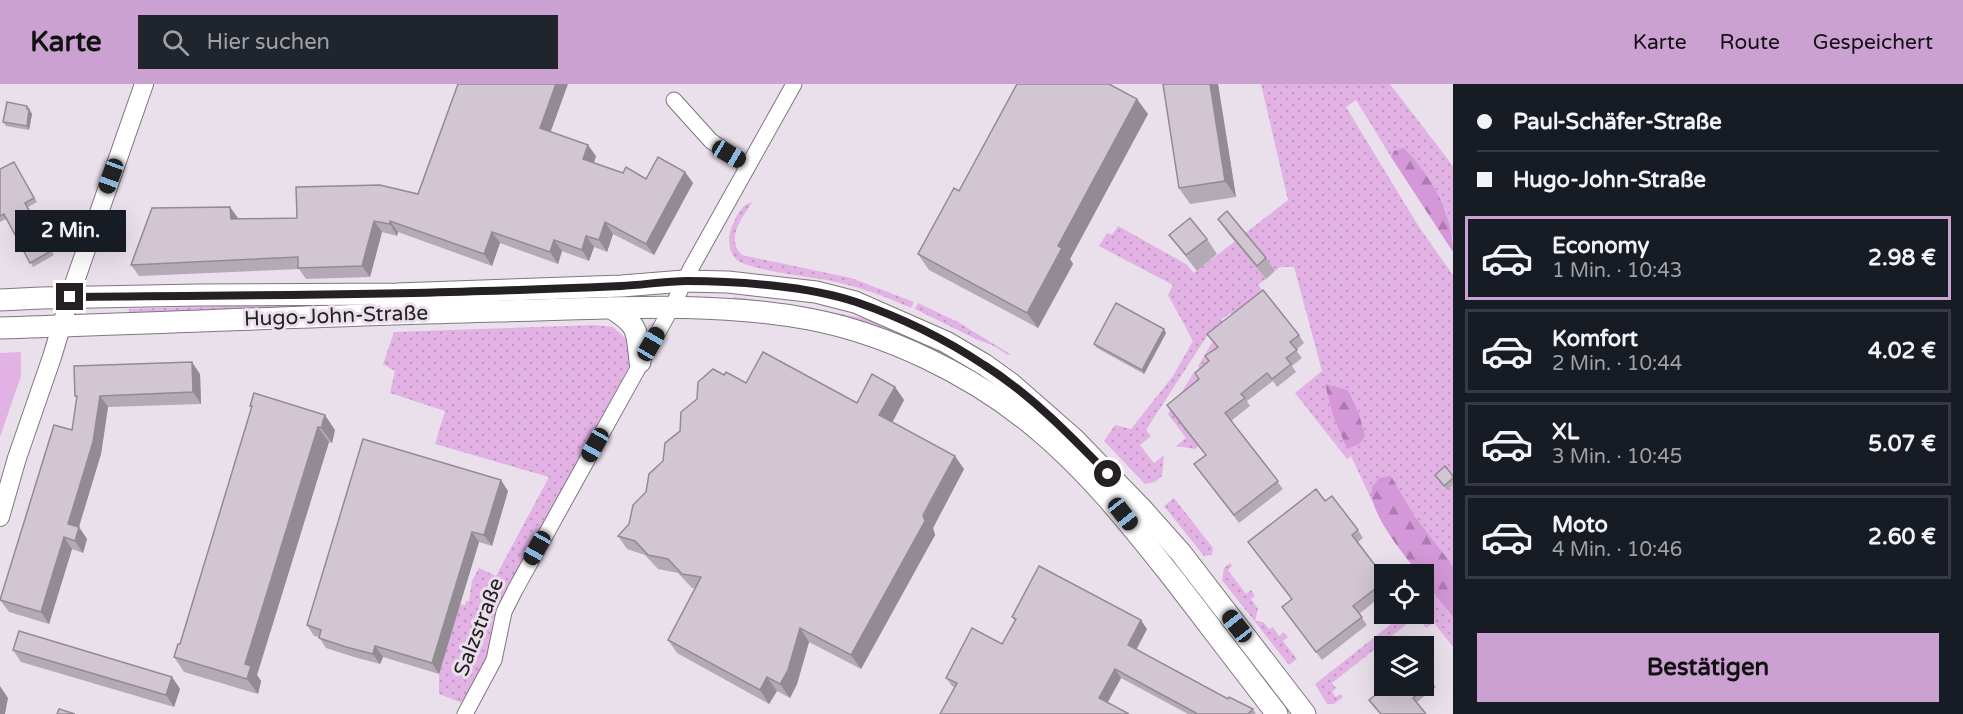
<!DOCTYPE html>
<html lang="de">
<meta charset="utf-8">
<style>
body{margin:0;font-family:"Varela Round",sans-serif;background:#20242c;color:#f1f3f6;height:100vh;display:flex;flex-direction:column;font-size:22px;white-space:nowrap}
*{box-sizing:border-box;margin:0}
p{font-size:20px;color:#9ea1a6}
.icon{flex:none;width:33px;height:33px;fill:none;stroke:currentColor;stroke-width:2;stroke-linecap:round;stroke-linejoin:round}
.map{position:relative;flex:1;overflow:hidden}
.drawer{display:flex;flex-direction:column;background:#171b24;width:510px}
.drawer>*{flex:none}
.guide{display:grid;align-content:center;height:132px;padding:0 24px;background:#171b24}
.tools{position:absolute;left:1374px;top:480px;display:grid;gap:12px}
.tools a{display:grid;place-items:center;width:60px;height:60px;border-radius:0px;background:#171b24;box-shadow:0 6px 24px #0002;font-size:30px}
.end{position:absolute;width:27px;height:27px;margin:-14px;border:8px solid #242024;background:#fff;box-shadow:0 0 0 3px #fff}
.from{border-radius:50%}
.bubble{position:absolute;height:42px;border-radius:0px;background:#171b24;box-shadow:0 6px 24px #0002;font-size:20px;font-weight:700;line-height:42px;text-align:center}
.car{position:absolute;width:18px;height:36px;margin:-18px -9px;border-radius:8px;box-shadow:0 0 4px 2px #0007;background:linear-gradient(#222 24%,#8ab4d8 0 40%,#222 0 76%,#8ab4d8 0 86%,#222 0)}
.guide b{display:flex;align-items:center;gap:21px;height:57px;font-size:22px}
.guide b+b{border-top:2px solid #363941}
.guide i{width:15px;height:15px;background:#f1f3f6}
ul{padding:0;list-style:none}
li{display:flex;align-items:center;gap:18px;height:84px;margin:0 12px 9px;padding:0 12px;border:3px solid #363941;border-radius:0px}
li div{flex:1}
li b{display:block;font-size:22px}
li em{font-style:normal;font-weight:700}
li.selected{border-color:#cba1d2}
li>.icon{width:54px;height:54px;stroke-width:1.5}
.action{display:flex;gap:12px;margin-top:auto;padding:12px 24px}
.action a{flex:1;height:69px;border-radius:0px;background:#cba1d2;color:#111;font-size:24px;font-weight:700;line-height:69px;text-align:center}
header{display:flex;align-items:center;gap:36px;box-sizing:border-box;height:84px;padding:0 30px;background:#cba1d2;color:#111}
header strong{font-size:28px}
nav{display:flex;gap:33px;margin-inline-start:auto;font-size:21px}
.search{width:420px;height:54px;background:#20242c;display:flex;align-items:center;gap:15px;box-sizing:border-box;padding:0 21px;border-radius:0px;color:#9ea1a6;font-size:22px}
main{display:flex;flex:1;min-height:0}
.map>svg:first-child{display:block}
.grass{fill:url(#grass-dots)}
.forest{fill:url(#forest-firs)}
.park{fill:#e2b2e5}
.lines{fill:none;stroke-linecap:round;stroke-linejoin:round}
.minor-casing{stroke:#7f7680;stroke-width:17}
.tertiary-casing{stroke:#7f7680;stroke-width:20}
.secondary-casing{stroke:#7f7680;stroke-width:23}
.minor{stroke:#fff;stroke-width:15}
.tertiary{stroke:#fff;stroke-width:18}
.secondary{stroke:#fff;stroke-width:21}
.wall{fill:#b4aab5}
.shaded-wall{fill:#928b93}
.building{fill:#d1c6d2;stroke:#928b93;stroke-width:1.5}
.route{stroke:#242024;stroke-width:8}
.labels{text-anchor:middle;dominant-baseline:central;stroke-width:6;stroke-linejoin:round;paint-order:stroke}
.street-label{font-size:21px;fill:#242024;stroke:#eae0eb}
</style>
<header>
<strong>Karte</strong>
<div class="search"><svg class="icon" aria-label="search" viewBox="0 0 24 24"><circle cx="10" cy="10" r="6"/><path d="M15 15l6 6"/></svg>Hier suchen</div>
<nav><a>Karte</a><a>Route</a><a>Gespeichert</a></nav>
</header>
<main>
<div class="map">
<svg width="1453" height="630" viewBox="0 0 1453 630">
<defs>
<pattern id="grass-dots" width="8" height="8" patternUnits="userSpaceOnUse" patternTransform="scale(1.5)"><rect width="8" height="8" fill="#e2b2e5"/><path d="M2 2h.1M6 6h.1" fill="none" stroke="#c299c4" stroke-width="1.8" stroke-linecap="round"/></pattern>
<pattern id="forest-firs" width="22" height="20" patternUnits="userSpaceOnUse" patternTransform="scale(1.5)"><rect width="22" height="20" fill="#d497d8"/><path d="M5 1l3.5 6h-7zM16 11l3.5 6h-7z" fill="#ac7baf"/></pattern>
</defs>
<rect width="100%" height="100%" fill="#eae0eb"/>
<g class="grass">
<path d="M1261,0H1390L1453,82V155L1445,124L1394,67L1391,73L1356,16L1346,23L1419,143L1453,191V482L1414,431L1391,392L1373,403V419L1351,372L1347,375L1295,309L1322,287L1294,183H1280L1275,187L1258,166L1249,174L1266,195L1258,201L1269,214L1237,238L1230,229L1221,236L1224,239L1207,252L1146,346L1151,352L1140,361L1154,379L1164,371L1162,392L1155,398L1145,400L1104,357L1115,341L1131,345L1173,292L1193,257L1168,211L1173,201L1099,162L1107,149L1112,151L1118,142L1186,180L1194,189L1288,116Z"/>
<path d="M752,118C742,135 725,154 742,171L851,194L914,218L911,224C885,212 859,203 832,197C813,193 748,186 737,176C727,167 728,153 732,142C737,131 741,121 752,118Z"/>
<path d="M734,213L801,222L862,234L888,242L932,261L997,300L1105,397L1183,487L1268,599L1265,598L1180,490L959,283L733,217Z"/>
<path d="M477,214L479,216L129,229V225Z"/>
<path d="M918,219L958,238L1010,270L1008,271L992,261L976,255L915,225Z"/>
<path d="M595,241L613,243L624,253L629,251L633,275L493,536C492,569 480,590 465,620L439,610V590L460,520L465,521L466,517H469L472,497L479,484L496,492L549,393L435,360L445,327L390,309L395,287L383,280L394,248Z"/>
<path d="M1213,257L1232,282L1202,287L1198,282Z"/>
<path d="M1194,288L1205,302L1199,362L1195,365L1176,362L1186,354L1168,330Z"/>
<path d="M1174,414L1213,464L1212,471L1204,472L1164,422Z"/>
<path d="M1230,479L1232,482L1228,486L1246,510L1251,506L1255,512L1251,515L1258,525L1255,537L1263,538L1269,545L1273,543L1279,552L1284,548L1288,553L1283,557L1297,575L1289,581L1222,496L1224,484Z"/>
<path d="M1432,507L1453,533V563L1434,539L1426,544L1417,532L1332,599L1336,604L1332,608L1336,613L1340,610L1343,613L1334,620H1327L1315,600L1404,530H1424V514Z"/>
</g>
<g class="forest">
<path d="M1404,64C1431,92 1453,129 1453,168L1391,73L1394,67Z"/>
<path d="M1325,300L1348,306L1359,330L1365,352L1359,360L1347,365L1333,331Z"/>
<path d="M1391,392L1414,431L1453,482V533L1424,497V490H1419C1406,473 1364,424 1373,402C1375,399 1377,397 1379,394Z"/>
</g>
<path class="park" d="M21,268V292L0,353V269Z"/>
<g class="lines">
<defs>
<g id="minor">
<path d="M674,16L711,57L748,82"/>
<path d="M465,630L494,576L504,528L515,506L672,223L691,184L794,0"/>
</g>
<path id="tertiary" d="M0,433L17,374L52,273L74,200L144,0"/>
<g id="secondary">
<path d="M0,216L41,214L199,211L397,210L622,202L684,197L728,198L816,208L855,218L946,258L985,281L1010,299L1075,356L1141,424L1181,469L1305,630"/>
<path d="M611,224C639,241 637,247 640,278"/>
<path d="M0,244C166,239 332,231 499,227C602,225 707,216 809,235C887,250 968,289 1030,339C1086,384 1131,441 1176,498C1210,542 1243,586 1277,630"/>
</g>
</defs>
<use href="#minor" class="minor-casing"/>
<use href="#tertiary" class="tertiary-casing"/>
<use href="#secondary" class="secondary-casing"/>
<use href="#minor" class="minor"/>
<use href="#tertiary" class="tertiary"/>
<use href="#secondary" class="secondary"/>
</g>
<g class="wall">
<path d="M1163,0H1218L1236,113L1190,120L1179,104Z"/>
<path d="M30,26L32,30L29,46L6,42L3,38Z"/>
<path d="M1148,30L1070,175L1073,180L1038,244L929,186L918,170L959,107Z"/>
<path d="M551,48L596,72L594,79L623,89L646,95L685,88L693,99L654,171L613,150L607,168L594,163L589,177L562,167L558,180L500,159L492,182L398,148L397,152L382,148L370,193L306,195L299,185L139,192L131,181L238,134V135L297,134L418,110Z"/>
<path d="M14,78L37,118L28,123L54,171L33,183L6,135L0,138V85Z"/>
<path d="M1218,135L1266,174L1275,187L1266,195L1227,148Z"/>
<path d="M1169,151L1207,155L1217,170L1197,187Z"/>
<path d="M1166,249L1144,290L1097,264L1094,260Z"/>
<path d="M1207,250L1299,251L1304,259L1296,266L1302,274L1292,282L1296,288L1277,303L1273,297L1247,317L1250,322L1231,337L1283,405L1239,439L1194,380L1206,371L1167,321L1199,295L1217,263Z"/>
<path d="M200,290L201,320L108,323L101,370L79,443L87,455L83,469L72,465L49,540L9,528L0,516L72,346L77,315L75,312Z"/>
<path d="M724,291L746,299L857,319L895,303L904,316L892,338L964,385L933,444L935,451L861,585L809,558L797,600L790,614L777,607L769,620L677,569L668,556L695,504H692L678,489L658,485L645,471L627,465L618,452L629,440L680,347Z"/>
<path d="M250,322L335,346L332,359L329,358L257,591L261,597L258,610L184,588L174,573L180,560L252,324Z"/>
<path d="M1435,391L1453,392V401L1447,406Z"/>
<path d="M508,407L492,462L479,458L439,590L383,573L380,580L354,573L326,564L319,553L314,552L307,541Z"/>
<path d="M1325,417L1358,446L1363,454L1358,458L1384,493V510L1359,530L1367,541L1322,576L1282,523L1292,515L1248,458Z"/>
<path d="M1012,533L1147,545L1136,565L1228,615L1253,625L1256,630H1188L1121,594L1108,618L955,604L952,602L946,594L1002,560L1015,537Z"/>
<path d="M13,566L172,593L180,605L174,623L21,578Z"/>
<path d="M1424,587L1436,603L1417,618L1369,616Z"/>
</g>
<g class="shaded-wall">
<path d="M556,0H568L548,55L540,44Z"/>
<path d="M1210,0H1218L1236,113L1225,97Z"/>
<path d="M1137,15L1148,30L1070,175L1073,180L1038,244L1027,229L1058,162Z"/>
<path d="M27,22L32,30L29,46L27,42Z"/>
<path d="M588,61L596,72L591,86L583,75Z"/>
<path d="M685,88L693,99L654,171L646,160Z"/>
<path d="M230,123L238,134L239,147L231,135Z"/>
<path d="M374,137L382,148L370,193L362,182Z"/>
<path d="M390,137L398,148L397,152L390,140Z"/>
<path d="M605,138L613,150L607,168L599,156Z"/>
<path d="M492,148L500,159L492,182L484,170Z"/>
<path d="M586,152L594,163L589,177L582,166Z"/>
<path d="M554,156L562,167L558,180L550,168Z"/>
<path d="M1164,245L1166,249L1144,290L1142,286Z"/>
<path d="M192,278L200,290L201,320L193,308Z"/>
<path d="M895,303L904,316L889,345L879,331Z"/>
<path d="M100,312L108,323L101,370L76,452L68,440Z"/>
<path d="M325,331L335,346L332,359L321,344Z"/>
<path d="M318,343L329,358L257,591L261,597L258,610L247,595L245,580Z"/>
<path d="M955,372L964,385L933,444L935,451L861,585L851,571Z"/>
<path d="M501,396L508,407L492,462L484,451Z"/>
<path d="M79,443L87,455L83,469L75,457Z"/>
<path d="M472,448L479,458L439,590L432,579Z"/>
<path d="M64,453L72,465L49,540L41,528Z"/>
<path d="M1141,536L1147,545L1134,570L1128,561Z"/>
<path d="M800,544L809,558L797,600L790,614L780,600Z"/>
<path d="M375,562L383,573L380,580L373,570Z"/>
<path d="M1115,585L1121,594L1105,623L1099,614Z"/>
<path d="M172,593L180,605L174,623L166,611Z"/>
<path d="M767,593L777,607L769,620L760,606Z"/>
<path d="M0,602L8,614L5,630H0Z"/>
</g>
<g class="building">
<path d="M458,0H556L540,44L588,61L583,75L623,89L626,83L646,95L658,73L685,88L646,160L605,138L599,156L586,152L582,166L554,156L550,168L492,148L484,170L390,137V140L374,137L362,182L298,184V173L131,181L152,124L230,123L231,135L297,134L296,103L380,101L418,110Z"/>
<path d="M1017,0H1109L1137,15L1058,162L1062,164L1027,229L918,170L954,104L959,107Z"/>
<path d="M1163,0H1210L1225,97L1179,104Z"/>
<path d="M7,18L27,22V25H29L27,42L3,38Z"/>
<path d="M14,78L34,114L25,119L51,167L30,179L4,130L0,132V85Z"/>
<path d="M1227,127L1266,174L1257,182L1218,135Z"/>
<path d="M1190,134L1207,155L1186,171L1169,151Z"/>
<path d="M1263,206L1299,251L1290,258L1297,266L1286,274L1291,280L1272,295L1267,289L1241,310L1245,314L1225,329L1278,397L1234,431L1194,380L1206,371L1167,321L1199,295L1195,289L1209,277L1205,272L1218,263L1207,250Z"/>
<path d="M1116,219L1164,245L1142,286L1094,260Z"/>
<path d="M763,268L857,319L872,290L895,303L879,331L955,372L923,431L925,437L851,571L800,544L788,586L780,600L767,593L760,606L668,556L701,493L682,490L668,475L648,471L635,457L618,452L629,440L633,421L646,408L649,390L663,377L665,359L680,347L681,328L697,315L698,298L713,285L724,291L726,288L746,299Z"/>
<path d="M192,278L193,308L100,312L93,358L68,440L79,443L75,457L64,453L41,528L0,516L54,341L72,346L77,312H75L74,282Z"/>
<path d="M254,309L325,331L321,344L318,343L245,580L251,582L247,595L174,573L178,560H180L252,322H250Z"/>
<path d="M363,355L501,396L484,451L472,448L432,579L375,562L373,570L346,563L319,554L321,546L307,541Z"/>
<path d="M1445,382L1453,392V394L1444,402L1435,391Z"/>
<path d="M1316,405L1325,417L1332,412L1358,446L1352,451L1384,493V498L1353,522L1362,533L1316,568L1282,523L1292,515L1248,458Z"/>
<path d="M1039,482L1141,536L1128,561L1228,615L1229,613L1253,625L1248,630H1195L1196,629L1115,585L1099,614L1129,630H940L957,599L946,594L972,544L1002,560L1016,535L1012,533Z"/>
<path d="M19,547L172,593L166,611L13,566Z"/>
<path d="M1424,587L1433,599L1413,614L1426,630H1381L1369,616L1387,602H1424Z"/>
<path d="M59,625L75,630H57Z"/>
</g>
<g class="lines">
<path class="route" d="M70,213C208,211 346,212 483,207C529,206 575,204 621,202C643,201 665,197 687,197C737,197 808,202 856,218C900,233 945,255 984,281C1030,310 1070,351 1108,390"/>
</g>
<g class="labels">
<g class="street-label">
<text transform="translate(336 232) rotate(-2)">Hugo-John-Straße</text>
<text transform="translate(479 543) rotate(-69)">Salzstraße</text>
</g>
</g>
</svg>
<div class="tools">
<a><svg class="icon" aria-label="locate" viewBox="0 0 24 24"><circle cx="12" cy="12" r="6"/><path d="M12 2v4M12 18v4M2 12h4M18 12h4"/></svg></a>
<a><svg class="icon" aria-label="layers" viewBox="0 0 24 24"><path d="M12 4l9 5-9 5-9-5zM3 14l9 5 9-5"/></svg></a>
</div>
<i class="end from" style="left:1108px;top:390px"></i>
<i class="end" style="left:70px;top:213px"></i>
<div class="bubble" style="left:15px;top:126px;width:111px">2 Min.</div>
<i class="car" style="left:729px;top:70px;rotate:120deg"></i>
<i class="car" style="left:111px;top:92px;rotate:200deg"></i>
<i class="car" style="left:651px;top:260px;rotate:30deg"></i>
<i class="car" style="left:595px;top:361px;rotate:209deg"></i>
<i class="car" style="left:1123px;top:430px;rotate:142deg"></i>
<i class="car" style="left:537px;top:464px;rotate:209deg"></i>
<i class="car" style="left:1237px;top:542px;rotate:322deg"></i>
</div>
<section class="drawer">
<div class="guide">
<b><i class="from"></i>Paul-Schäfer-Straße</b>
<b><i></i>Hugo-John-Straße</b>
</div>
<ul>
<li class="selected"><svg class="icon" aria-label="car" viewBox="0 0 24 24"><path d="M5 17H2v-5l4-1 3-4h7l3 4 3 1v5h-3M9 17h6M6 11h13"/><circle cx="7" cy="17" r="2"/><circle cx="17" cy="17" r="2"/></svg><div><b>Economy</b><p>1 Min. · 10:43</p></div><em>2.98 €</em></li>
<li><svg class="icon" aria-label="car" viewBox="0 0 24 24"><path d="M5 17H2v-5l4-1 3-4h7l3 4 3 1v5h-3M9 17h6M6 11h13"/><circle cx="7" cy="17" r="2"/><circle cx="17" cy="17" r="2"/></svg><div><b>Komfort</b><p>2 Min. · 10:44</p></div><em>4.02 €</em></li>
<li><svg class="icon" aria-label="car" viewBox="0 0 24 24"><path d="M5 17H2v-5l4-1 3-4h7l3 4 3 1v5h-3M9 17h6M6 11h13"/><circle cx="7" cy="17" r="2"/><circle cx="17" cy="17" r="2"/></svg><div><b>XL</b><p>3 Min. · 10:45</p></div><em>5.07 €</em></li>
<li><svg class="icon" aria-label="car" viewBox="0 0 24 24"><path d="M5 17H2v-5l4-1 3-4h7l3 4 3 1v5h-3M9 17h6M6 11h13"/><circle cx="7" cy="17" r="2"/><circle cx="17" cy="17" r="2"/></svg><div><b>Moto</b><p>4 Min. · 10:46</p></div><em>2.60 €</em></li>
</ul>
<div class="action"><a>Bestätigen</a></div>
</section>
</main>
